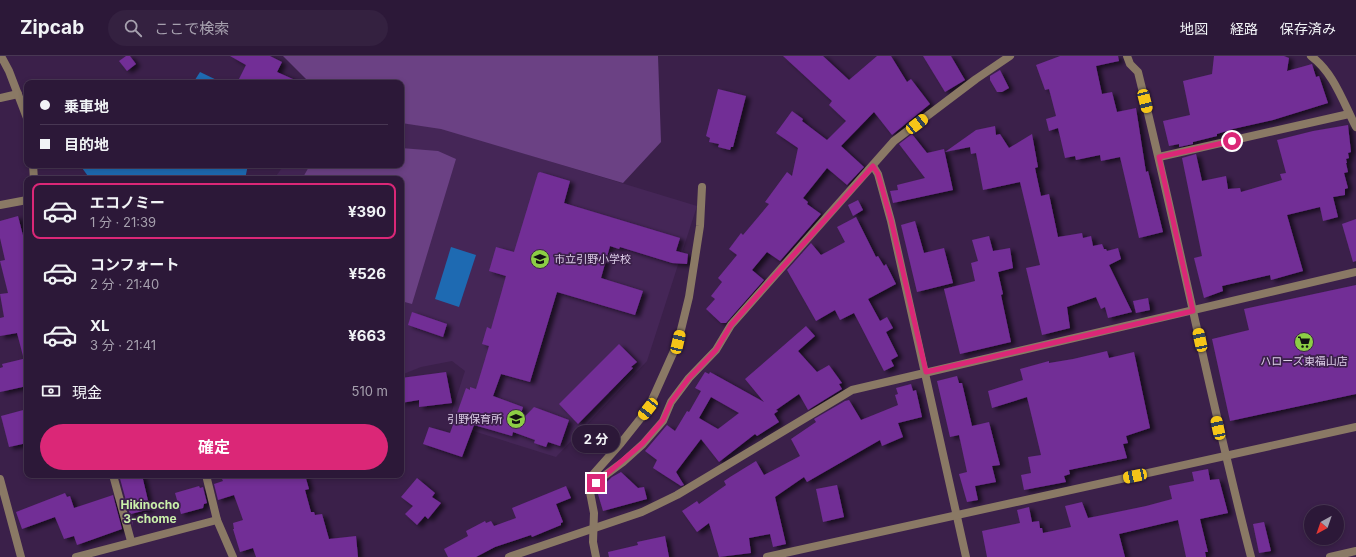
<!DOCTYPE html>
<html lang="ja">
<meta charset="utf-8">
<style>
body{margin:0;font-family:Inter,"Noto Sans JP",sans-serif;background:#342140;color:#f1f3f6;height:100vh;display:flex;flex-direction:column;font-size:15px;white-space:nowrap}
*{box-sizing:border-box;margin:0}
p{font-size:13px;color:#a6a0ae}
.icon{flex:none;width:22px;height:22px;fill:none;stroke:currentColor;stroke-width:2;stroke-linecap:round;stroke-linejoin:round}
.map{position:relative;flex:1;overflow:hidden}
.drawer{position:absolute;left:24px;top:120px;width:380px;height:302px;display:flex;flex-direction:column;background:#2c1838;border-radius:8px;box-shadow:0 2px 6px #0003,0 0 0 1px #483753}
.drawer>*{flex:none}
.hud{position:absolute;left:24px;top:24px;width:380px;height:88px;border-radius:8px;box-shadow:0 2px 6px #0003,0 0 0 1px #483753;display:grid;align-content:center;height:88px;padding:0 16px;background:#2c1838}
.needle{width:26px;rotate:220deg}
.tools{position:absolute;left:1304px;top:449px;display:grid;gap:8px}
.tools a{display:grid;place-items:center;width:40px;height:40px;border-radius:50%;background:#2c1838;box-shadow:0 2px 6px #0003,0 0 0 1px #483753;font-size:20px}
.end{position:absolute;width:18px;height:18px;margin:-9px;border:5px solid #db2777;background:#fff;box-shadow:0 0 0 2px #fff}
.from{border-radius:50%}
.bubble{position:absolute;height:28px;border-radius:14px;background:#2c1838;box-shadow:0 2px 6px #0003,0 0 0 1px #483753;font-size:13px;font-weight:700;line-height:28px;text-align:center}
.car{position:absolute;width:12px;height:24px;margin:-12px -6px;border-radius:5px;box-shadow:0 0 3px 1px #0007;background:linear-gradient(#f5c518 24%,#345 0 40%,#f5c518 0 76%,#345 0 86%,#f5c518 0)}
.hud b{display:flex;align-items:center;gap:14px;height:38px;font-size:15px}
.hud b+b{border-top:1px solid #483753}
.hud i{width:10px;height:10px;background:#f1f3f6}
ul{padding:7px 0 0;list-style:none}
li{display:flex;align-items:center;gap:12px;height:56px;margin:0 8px 6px;padding:0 8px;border:2px solid transparent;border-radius:8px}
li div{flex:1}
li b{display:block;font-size:15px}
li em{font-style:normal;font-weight:700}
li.on{border-color:#db2777}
li>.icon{width:36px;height:36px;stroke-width:1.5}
.pay{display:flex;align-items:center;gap:10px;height:44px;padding:0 16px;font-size:15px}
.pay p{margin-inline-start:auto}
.action{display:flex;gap:8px;margin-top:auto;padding:8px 16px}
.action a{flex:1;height:46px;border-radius:24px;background:#db2777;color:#fff;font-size:16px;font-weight:700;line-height:46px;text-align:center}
header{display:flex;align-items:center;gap:24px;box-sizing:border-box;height:56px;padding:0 20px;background:#2c1838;border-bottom:1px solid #483753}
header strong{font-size:19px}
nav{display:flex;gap:22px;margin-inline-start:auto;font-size:14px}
.search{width:280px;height:36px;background:#342140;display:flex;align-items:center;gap:10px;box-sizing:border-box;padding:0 14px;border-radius:22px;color:#a6a0ae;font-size:15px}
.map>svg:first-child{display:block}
.built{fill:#452657}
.green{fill:#6b4184}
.water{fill:#1e6ab2}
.building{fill:#722d96;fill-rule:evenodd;filter:url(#shadow)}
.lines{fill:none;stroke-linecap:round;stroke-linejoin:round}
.minor{stroke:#8a7965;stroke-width:8}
.tertiary{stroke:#8a7965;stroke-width:8}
.route{stroke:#db2777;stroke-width:5}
.labels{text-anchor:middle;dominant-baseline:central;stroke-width:3.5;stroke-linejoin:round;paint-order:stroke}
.poi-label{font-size:11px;fill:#ddcee8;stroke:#3b204a;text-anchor:start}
.neighbourhood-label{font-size:12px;font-weight:bold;fill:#caf0aa;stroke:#3b204a}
</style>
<header>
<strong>Zipcab</strong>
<div class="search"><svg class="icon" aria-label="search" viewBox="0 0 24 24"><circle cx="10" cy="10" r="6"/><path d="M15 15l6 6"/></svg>ここで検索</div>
<nav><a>地図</a><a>経路</a><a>保存済み</a></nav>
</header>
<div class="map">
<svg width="1356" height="501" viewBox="0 0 1356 501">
<defs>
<filter id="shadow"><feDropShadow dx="4.5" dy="2.5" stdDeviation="2" flood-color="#0009"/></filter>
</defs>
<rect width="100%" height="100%" fill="#3b204a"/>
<path class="built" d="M401,67L441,72L697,150L647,305L556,401L448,367L465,315L452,305L421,311L401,319V123H274L284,109H401Z"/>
<g class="green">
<path d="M283,0H658L661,86L623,127L441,73L401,67V27H310Z"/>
<path d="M401,92L438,95L456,103L412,248L401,245V123H302L310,109H401Z"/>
</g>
<g class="water">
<path d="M200,16L223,27H193Z"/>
<path d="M80,109H248L245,123H90Z"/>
<path d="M451,191L476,199L459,251L435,243Z"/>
</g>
<g class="building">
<path d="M126,0H130L136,8L127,15L119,5Z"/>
<path d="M230,0H270L282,6L277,16L302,27H237L246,9Z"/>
<path d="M783,0H823L849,24L877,0H891L907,26L911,23L930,48L892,79L874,56L841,90L864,111L847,129L827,112L803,142L808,146L807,148L821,158L780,205L767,196L752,214L764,224L726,267H721L706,253L715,243L711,240L722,226L718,222L737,199L729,193L741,177L743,179L769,148L765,146L787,116L792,120L798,92L776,77L792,55L803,63L802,65L827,84L846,65L829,49L832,45Z"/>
<path d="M923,0H951L965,24L945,36Z"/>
<path d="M1060,0H1118L1119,5L1096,10L1102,38L1112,36L1117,56L1136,52L1146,116L1148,115L1163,176L1139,182L1120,101L1101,105L1100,99L1076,104L1075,100L1065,102L1058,72L1049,75L1046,63L1056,60L1049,33L1045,34L1036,9Z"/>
<path d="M1214,0H1284L1289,2L1287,15L1312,8L1316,21L1319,20L1328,47L1273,64L1233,73L1217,78V80L1193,86V88L1179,91V88L1169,90L1163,65L1190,59L1183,25L1212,18Z"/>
<path d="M1000,14L1009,32L1002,36H997L990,24V20Z"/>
<path d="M718,33L746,40L733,91H731L730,94L718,91L719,88L709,86L710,82L706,80Z"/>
<path d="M1348,69L1351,96L1348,97L1349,102L1346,103L1347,107H1346L1348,116L1344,117L1348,132L1345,133V139L1333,141L1338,161L1323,165L1320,151L1287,159L1303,215L1271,224L1270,219L1222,230L1223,235L1204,242L1194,202L1202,200L1182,102L1196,98L1202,125L1226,120L1228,133L1240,132L1241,136L1282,124L1280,118L1286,117L1277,84L1313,75Z"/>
<path d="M995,70L996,79L1000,78L1009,92L1032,78L1038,111L1035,112L1041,140L1049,138L1058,181L1082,177L1083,182L1091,180L1093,190L1102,188L1104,193H1106L1107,195L1118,192L1121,203L1109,209L1132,256L1108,262L1105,251L1101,253L1096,241L1067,251L1070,272L1042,279L1026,212L1040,209L1020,126L983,134L976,97L971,98L970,91L945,96L976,74Z"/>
<path d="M912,78L927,97L944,93L953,134L893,147L890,135L898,134L897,129L925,122L899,88Z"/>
<path d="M540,116L570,125L564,147L680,182L676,195L688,198L687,208L672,207L620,191L619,193L610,190L601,222L643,235L635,259L557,236L530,326L501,318L493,340L523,351L518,368L534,351L569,364L560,390L548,386L546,391L534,387L535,384L513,376L512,380L474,369L462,401L423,388L429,371L450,377L466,332L470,334V331L476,333L489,290L482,288L487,271L491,273L506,220L489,215L496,191L514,196L538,117Z"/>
<path d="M858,144L863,154L853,160L848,149Z"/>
<path d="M18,160L27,195V300H23L17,277L0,280V262L4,261L0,238L8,237L0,205L5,204L0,182V165Z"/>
<path d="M856,161L876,201L878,200L884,210L886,208L896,228L868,243L880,265L887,261L893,272L886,276L898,300L891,304L894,310L884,315L854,257L840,264L835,254L816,265L787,214L811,187L821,199L845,186L837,171Z"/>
<path d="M1356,163V205L1353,206L1342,168Z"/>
<path d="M915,165L924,197L944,192L953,227L917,236L901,169Z"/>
<path d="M989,180L993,195L1010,192L1013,212L998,216L1003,238L1001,239L1011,286L960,298L944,233L975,225L971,207L978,205L972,184Z"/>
<path d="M1356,229V338L1230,365L1212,283L1249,274L1244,253Z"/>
<path d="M1148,242L1150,254L1136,257L1133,245Z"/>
<path d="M412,256L447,268L443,281L408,269Z"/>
<path d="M806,270L815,280L798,295L817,316L829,309L842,327L839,328L842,333L808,354L799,338L776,354L778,355L774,358L779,366L757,380L755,378L719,406L701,383L676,416L684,429L681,430L653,412L657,404L645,395L667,369L675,375L687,355L689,356L701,335L695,332L705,316L709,318L710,316L764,346L745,323ZM711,341L739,357L718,373L699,362Z"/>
<path d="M619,288L637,306L631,311L633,312L578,368L559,348Z"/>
<path d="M1107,295L1109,302L1134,296L1150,372L1126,380L1128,387L1123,388L1127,402L1069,414L1070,418L1064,420L1066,426L1024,434L1021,419L1031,417L1028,401L1041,399L1027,341L992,352L988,335L1023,324L1020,313L1049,305V307L1073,303Z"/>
<path d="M27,302V330L0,336V312L3,311L2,308Z"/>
<path d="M446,316L452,347L419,351V344L401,347V322Z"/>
<path d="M957,320L959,327H962L972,370L989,366L1000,409L992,410L996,426L975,430L978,444L967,446L959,418L967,416L959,379L950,381L937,325Z"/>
<path d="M911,328L913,335L916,334L922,361L898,367L903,381L882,390L880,384L807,426L804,421L775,441L786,488L773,491L770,478L749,482L751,497L719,501L709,467L697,476L682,455L697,445L699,448L726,429L724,425L730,421L756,405L764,419L800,400L791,383L816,366L814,363L845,345L849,344L861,364L898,349L895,339L898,338L896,332Z"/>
<path d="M27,353V387L9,391L1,360Z"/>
<path d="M1208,413L1210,424L1219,423L1228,457L1200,463L1208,496H1205L1206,501H1186L1178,464L1119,478L1125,501H987L982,475L1020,467L1017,454L1029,451L1032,466L1039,465L1040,472H1042L1043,477L1071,471L1065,450L1082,446L1088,462L1146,450L1172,443L1169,430L1194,425L1192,416Z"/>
<path d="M621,416L638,432L644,431L647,443L603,455L597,435L612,421Z"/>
<path d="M119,419H142L150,453L131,458L133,470Z"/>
<path d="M235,419H305L309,433L305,434L311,456H314L315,459L322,458L329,483L356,480L358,501H256L253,492L240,496L233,473H234L233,467L243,464L234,439L218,444L214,428L223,425L222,423Z"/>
<path d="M417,422L435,437L432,441L441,447L428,463L425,460L417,469L405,458L413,450L401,441Z"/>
<path d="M837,429L844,461L823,466L816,433Z"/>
<path d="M199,430L200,432L203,431L207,447L204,448L203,452L181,458L175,437Z"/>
<path d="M566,430L571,442L556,448L563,466L561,467V469L532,481L531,479L495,491L476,501H448L444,493L468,480L466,475L485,465L486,467L491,465L494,470L516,462L512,452Z"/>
<path d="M65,437L67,441L70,440L74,452L113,439L122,473L77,489L74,480L64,483L55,461L22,473L16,456Z"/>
<path d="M1264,466L1271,495L1259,497L1253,468Z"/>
<path d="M665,480L669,501H609L608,496L638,489L637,486Z"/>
</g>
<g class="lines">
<g class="minor">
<path d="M1127,0L1130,8L1138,16C1178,177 1209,340 1251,501"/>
<path d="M1311,0C1334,17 1343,46 1356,71"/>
<path d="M0,42L18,38"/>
<path d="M1159,101L1349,58"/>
<path d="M873,110L878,118L891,165L966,501"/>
<path d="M0,149L27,144"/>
<path d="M113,419L131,485"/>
<path d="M0,423L21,501"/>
<path d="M589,431L590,422L621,387L648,353L678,286L689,241L700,170L702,131"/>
<path d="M76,501L217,464"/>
<path d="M509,501L642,456L677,439L852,334L1356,216"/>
<path d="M596,501L593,486L594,457L589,431L623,406L643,388L663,365L671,346L689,322L716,294L731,269L894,85L976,23L1010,0"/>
<path d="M767,501L1356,371"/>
</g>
<g class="tertiary">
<path d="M1,0L9,15L27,62"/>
<path d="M33,109L34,123"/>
<path d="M206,419L217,464L233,501"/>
<path d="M1330,501L1356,495"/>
</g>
</g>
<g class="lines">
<path class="route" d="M596,427L642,388L663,364L671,346L689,322L716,294L731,269L873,110L878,118L891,164L926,316L1193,255L1159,101L1232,85"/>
</g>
<defs>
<symbol id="school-disc" viewBox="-11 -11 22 22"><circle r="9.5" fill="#8cce45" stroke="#3b204a"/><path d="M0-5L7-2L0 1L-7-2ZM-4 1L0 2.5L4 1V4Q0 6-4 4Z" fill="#111"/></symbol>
<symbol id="supermarket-disc" viewBox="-11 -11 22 22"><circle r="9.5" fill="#8cce45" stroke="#3b204a"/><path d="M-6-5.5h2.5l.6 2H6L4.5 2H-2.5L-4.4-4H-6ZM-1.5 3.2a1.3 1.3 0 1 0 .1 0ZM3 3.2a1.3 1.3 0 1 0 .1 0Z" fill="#111"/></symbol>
</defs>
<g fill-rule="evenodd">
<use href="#school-disc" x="529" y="192" width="22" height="22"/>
<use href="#supermarket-disc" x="1293" y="275" width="22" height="22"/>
<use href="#school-disc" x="505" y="352" width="22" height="22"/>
</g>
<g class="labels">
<g class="poi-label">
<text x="554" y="203">市立引野小学校</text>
<text x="1304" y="305" text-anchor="middle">ハローズ東福山店</text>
<text x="502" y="363" text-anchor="end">引野保育所</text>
</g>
<g class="neighbourhood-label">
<text x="150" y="448">Hikinocho<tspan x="150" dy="14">3-chome</tspan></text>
</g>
</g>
</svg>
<div class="tools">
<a><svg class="needle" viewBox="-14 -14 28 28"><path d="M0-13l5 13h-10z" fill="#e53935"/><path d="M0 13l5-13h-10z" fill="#a6a0ae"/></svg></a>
</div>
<i class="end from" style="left:1232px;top:85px"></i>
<i class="end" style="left:596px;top:427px"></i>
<div class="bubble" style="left:572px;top:369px;width:48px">2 分</div>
<i class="car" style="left:1145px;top:45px;rotate:166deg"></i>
<i class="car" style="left:917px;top:68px;rotate:52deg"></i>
<i class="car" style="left:1200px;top:284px;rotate:348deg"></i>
<i class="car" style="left:678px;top:286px;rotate:13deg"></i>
<i class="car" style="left:648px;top:353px;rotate:218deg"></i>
<i class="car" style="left:1218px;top:372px;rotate:348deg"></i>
<i class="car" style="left:1135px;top:420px;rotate:258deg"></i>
<div class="hud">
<b><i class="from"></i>乗車地</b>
<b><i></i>目的地</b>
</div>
<section class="drawer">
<ul>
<li class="on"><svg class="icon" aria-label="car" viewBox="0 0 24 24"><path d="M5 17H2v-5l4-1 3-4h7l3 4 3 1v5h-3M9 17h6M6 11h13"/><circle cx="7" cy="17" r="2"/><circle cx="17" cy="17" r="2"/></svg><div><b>エコノミー</b><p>1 分 · 21:39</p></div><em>¥390</em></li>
<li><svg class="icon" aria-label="car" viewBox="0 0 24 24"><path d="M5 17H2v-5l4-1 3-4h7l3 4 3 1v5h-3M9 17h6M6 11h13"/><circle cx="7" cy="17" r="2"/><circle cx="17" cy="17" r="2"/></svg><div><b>コンフォート</b><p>2 分 · 21:40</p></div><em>¥526</em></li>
<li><svg class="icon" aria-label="car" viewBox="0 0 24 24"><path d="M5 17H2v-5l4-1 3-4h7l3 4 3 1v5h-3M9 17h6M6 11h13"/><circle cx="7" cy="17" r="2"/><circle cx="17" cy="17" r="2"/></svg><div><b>XL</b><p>3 分 · 21:41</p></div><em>¥663</em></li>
</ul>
<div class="pay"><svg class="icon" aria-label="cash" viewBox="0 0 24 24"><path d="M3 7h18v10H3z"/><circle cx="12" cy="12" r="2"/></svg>現金<p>510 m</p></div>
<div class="action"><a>確定</a></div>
</section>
</div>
